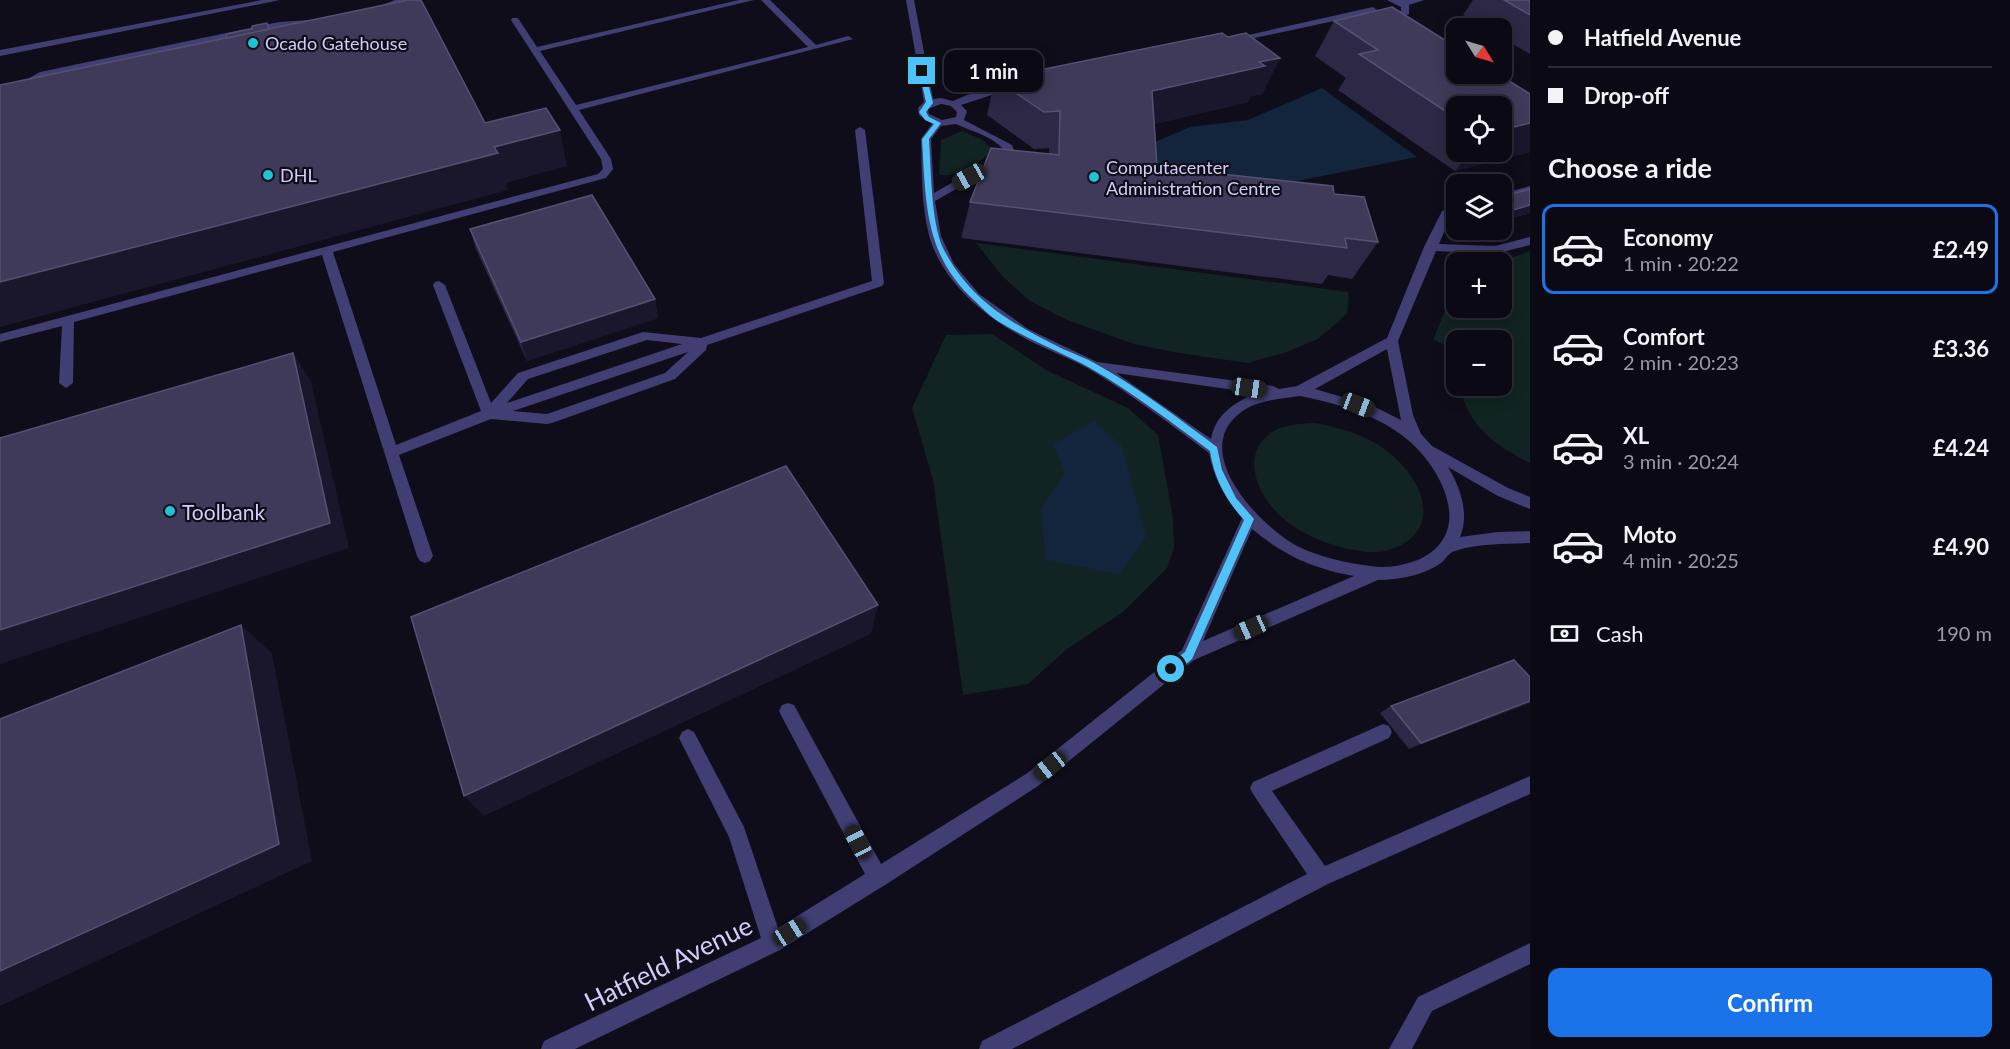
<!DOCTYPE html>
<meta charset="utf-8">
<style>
body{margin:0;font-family:Lato,sans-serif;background:#14131d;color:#f1f3f6;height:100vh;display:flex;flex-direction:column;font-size:22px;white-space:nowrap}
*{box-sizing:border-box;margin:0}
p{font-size:20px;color:#9a9aa0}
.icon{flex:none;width:33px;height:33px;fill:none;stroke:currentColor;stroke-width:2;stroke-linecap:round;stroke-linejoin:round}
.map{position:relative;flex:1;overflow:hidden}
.sheet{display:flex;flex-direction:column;background:#0b0a14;width:480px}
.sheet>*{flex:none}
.hud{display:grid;align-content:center;height:132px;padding:0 18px;background:#0b0a14}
.needle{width:39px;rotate:127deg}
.controls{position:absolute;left:1446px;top:18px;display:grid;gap:12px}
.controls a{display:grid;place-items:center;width:66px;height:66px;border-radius:12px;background:#0b0a14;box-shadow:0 3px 15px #0003,0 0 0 2px #2b2b34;font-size:30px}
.end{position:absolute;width:27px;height:27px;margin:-14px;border:8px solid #4fc3f7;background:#111;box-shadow:0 0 0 3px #111}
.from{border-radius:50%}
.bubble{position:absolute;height:42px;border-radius:12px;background:#0b0a14;box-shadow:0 3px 15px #0003,0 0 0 2px #2b2b34;font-size:20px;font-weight:700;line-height:42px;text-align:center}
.car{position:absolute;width:18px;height:36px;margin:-18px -9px;border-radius:8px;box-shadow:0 0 4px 2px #0007;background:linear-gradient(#222 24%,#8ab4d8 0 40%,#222 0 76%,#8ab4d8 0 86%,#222 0)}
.hud b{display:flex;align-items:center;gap:21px;height:57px;font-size:22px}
.hud b+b{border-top:2px solid #2b2b34}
.hud i{width:15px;height:15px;background:#f1f3f6}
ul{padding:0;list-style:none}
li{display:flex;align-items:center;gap:18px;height:90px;margin:0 12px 9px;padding:0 6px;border:3px solid transparent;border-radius:12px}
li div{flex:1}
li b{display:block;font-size:22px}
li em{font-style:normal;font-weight:700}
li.on{border-color:#1a73e8}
li>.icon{width:54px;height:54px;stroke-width:1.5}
h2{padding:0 18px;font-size:27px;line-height:72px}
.pay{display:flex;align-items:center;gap:15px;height:66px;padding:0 18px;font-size:22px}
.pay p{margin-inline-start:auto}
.cta{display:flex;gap:12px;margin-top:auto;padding:12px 18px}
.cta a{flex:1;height:69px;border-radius:12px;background:#1a73e8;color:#fff;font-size:24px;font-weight:700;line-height:69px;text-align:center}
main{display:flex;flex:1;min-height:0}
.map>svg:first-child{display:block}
.green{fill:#112322}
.water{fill:#13253d}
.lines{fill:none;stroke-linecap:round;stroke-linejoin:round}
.minor{fill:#403e73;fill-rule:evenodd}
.wall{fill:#2d2845;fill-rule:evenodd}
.shaded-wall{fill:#1a162c}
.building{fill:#3f3a59;stroke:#565172;stroke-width:1.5}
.route{fill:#4fc3f7}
.poi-dot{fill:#1ec4d3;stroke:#0f0d1a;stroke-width:2}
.labels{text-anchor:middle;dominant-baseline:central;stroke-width:4.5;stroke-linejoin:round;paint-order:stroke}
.far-poi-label{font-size:18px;fill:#d1cdf8;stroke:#0f0d1a;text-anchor:start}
.poi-label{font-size:21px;fill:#d1cdf8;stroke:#0f0d1a;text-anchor:start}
.near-street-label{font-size:26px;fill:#d1cdf8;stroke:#0f0d1a}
</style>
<main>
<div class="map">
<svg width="1530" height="1049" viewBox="0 0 1530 1049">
<rect width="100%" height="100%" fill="#0f0d1a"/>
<g class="green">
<path d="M962,131L983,140L992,149C984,162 953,180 939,174L941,140Z"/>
<path d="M976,243L1349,292L1347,314L1318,339L1284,353L1248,363L1179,353L1134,344L1067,320L1030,301L1003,277Z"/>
<path d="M1530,251V463C1495,445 1468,427 1460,386H1502V340H1456V349L1433,340L1449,301L1456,294V308H1502V262H1499Z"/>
<path d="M992,334L1046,370L1128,408L1158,435L1173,518L1174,548L1167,568L1123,612L1067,649L1028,684L963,695L933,480L912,408L946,335Z"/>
<path d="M1315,423C1343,428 1371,436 1393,456C1419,478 1440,520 1405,543C1394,550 1379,553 1366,552C1337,548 1313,540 1290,524C1262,504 1236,458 1271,433C1283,424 1300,424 1315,423Z"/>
</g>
<g class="water">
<path d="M1322,88L1417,157L1282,184L1158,198L1155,142L1190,127L1248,120Z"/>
<path d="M1094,421L1122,446L1146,537L1119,574L1046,560L1041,509L1065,474L1053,444Z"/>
</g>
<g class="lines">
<g class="minor">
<path d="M262,0H280L0,56V50Z"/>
<path d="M395,0H408L376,12L372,9Z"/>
<path d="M739,0H754L540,51L576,105L808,47L761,0H770L816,45L848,36L853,39L579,110L611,159L613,169L606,178L333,252L396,445L481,411L433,285L435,282L439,281L445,285L491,403L518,373L643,332L701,338L872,281L855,130L860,127L865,130L884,283L882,286L707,345L706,350L675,379L552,423L547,424L491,419L399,455L433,556L430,561L425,563L420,561L417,556L322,255L74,322L73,383L66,388L59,383L62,326L0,342V334L598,174L603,169L601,159L511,20L512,18H518L537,47ZM647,340L682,344L507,403L528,379ZM688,352L665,373L547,414L513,411Z"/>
<path d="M906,0H914L933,99L941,98L953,101L967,95L1011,84L1016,87L961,105L967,111L964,120L1012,145L1015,153L1000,168L970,181L935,201L941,236L954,264L979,294L1028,329L1097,362L1273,386L1279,389L1297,386L1387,338L1424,247L1442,211L1456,207V213L1451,215L1439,244L1495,246L1530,237V245L1495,254L1436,251L1398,341L1413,415L1421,434L1432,446L1508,488L1530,497V509L1498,496L1448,467C1460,487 1470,514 1460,537L1498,532L1530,531V543C1506,544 1478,543 1455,551C1449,552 1446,559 1441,563C1424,575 1399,580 1378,580L1194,660L1038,786L885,885L780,950L575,1049H541L544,1041L761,938L729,837L682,744L679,738L682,732L688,729L694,732L744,827L778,928L865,874L782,717L779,711L782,705L788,703L794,705L881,864L1026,774L1182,650L1242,518C1225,498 1214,479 1209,453C1170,424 1131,394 1089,369C1066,356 1041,348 1019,335C980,313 941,279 929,235C921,204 922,171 921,139L932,124L919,115L918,108L924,102ZM941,104L951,106L957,112L956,117L942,120L929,114L928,109ZM956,124C970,131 999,138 1005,153L993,164L962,177L934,193L931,139L941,126ZM1387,349L1401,420L1373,406L1315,389ZM1116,373L1255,393C1234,404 1216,413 1211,439ZM1300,396C1338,404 1377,414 1408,440C1442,469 1475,532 1420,559C1405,565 1387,569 1371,566C1346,563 1319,557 1297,546C1260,526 1189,452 1240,413C1256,400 1280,399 1300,396ZM1252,529C1285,556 1312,568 1354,576L1203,641Z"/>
<path d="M1387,0H1424L1409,5V14L1398,18L1379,14L1383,11H1401V7Z"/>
<path d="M1373,7L1377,10L1376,12L1231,43L1226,40Z"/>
<path d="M311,20L315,23L314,25L279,28L46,76L11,96L0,98V92L6,91L40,72L279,22Z"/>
<path d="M1530,186V192L1502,200V194Z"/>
<path d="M1383,724L1389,726L1392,732L1389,738L1272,791L1325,866L1530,776V794L1328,884L1012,1049H979L982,1041L1307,874L1253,794L1250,788L1253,782Z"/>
<path d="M1530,943V964L1432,1011L1412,1049H1389L1418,997Z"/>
</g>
</g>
<g class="wall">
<path d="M1473,0H1530V54L1502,38V28H1486L1463,15Z"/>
<path d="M1392,7L1456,47V74H1498L1530,94V123L1502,130L1530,123V152L1455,171L1338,90L1346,78L1315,56L1334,21ZM1456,106H1502V152H1456Z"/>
<path d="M1280,58L1262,94L1251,96L1248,102L1154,124L1157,167L1334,194L1378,242L1352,279L1328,275L1322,284L961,238L970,202L1049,154V148L1034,149L987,115L995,79Z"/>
<path d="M1502,197L1530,213L1502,221Z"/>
<path d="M470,229L655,299L658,318L527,361L476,249Z"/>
<path d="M1530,677V703L1409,749L1380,713L1391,706Z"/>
</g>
<g class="shaded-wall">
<path d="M1280,58L1262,94L1251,96L1248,102L1138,128L1152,91L1259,62Z"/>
<path d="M1530,123V152L1455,171L1469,152H1502V130Z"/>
<path d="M560,130L567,166L506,183L508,190L0,327V282L494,147Z"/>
<path d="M1530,205V213L1502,221L1510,211Z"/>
<path d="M655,299L658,318L527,361L521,342Z"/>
<path d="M293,353L311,381L349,548L0,664V630Z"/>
<path d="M878,605L871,634L484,816L464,796Z"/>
<path d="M241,625L272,653L312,861L0,1006V971Z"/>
<path d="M1530,701V703L1409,749L1421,743Z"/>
</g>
<g class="building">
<path d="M408,0H421L485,123L546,108L560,130L494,147L498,153L0,282V85Z"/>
<path d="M1504,0H1530V15Z"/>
<path d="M1392,7L1456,47V74H1498L1530,94V123L1502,130V106H1456V118L1359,54L1378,50L1334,21Z"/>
<path d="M267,23L269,29L227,38L226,34L252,29V26Z"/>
<path d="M1222,33L1228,37L1246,33L1280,58L1259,62L1265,66L1152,91L1157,167L1333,186L1334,194L1364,197L1378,242L1345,238L1347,248L970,202L991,148L1059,155L1060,111L1044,112L995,79Z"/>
<path d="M1530,189V205L1510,211L1502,205V197Z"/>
<path d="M592,195L655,299L521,342L470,229Z"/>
<path d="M293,353L330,523L0,630V438Z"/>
<path d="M786,466L878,605L464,796L411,617Z"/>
<path d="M241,625L279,844L0,971V719Z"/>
<path d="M1514,660L1530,677V701L1421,743L1391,706Z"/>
</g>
<path class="route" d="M922,70L925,71L933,103L926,112L929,117L941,123L929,139C931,168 931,222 943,248C970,301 1011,323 1063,349C1074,354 1086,358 1096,364C1139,388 1178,418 1217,447L1222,470L1236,498L1254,519L1192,659L1175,673H1167V666L1185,652L1244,520C1226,500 1214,478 1210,451C1171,422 1132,392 1090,368C1059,351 1026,339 996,320C989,315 982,308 976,302C924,256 926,203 922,139L934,124L925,120L919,112L926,102L919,71Z"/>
<g class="poi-dot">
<circle cx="253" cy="43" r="6"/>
<circle cx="268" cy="175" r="6"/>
<circle cx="1094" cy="177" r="6"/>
<circle cx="170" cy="511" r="6"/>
</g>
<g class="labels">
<g class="far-poi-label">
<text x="265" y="43">Ocado Gatehouse</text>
<text x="1106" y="167">Computacenter<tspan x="1106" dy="21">Administration Centre</tspan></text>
<text x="280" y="175">DHL</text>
</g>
<g class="poi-label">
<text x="182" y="511">Toolbank</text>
</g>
<g class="near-street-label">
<text transform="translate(668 963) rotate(-26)">Hatfield Avenue</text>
</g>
</g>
</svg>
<div class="controls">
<a><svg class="needle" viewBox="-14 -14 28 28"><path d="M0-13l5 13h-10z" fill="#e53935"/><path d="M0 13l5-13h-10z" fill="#9a9aa0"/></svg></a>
<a><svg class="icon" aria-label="locate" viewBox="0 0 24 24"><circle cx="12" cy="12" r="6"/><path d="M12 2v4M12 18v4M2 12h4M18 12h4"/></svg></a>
<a><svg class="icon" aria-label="layers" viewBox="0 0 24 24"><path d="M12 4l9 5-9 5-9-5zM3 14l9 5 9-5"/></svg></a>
<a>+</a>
<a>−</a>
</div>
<i class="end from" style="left:1171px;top:669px"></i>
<i class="end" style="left:922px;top:71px"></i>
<div class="bubble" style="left:944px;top:50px;width:99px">1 min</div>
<i class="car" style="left:969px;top:177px;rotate:241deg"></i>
<i class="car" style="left:1249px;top:388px;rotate:98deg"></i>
<i class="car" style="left:1358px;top:405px;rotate:111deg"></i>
<i class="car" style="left:1251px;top:628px;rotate:246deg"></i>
<i class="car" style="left:1050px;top:766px;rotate:232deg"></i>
<i class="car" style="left:858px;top:842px;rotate:332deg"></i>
<i class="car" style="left:790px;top:932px;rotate:58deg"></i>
</div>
<section class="sheet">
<div class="hud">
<b><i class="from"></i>Hatfield Avenue</b>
<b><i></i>Drop-off</b>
</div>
<h2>Choose a ride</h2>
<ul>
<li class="on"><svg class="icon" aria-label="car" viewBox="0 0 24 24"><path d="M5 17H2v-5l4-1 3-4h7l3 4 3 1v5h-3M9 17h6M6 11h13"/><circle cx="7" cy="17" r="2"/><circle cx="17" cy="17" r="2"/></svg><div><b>Economy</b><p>1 min · 20:22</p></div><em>£2.49</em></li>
<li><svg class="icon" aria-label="car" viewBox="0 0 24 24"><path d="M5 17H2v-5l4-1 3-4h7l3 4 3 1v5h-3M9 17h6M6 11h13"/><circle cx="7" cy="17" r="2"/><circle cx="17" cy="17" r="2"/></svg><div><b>Comfort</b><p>2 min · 20:23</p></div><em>£3.36</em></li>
<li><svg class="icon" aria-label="car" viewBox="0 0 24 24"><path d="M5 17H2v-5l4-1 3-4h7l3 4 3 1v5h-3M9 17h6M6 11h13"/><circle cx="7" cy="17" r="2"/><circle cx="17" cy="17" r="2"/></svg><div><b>XL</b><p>3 min · 20:24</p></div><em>£4.24</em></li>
<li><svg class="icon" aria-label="car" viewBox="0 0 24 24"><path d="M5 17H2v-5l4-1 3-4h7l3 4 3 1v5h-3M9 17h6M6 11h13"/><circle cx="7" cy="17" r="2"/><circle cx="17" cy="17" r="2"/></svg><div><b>Moto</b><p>4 min · 20:25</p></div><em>£4.90</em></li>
</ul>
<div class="pay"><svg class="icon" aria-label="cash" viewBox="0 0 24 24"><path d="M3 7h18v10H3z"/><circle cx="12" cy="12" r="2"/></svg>Cash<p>190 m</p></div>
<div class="cta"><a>Confirm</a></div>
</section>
</main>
